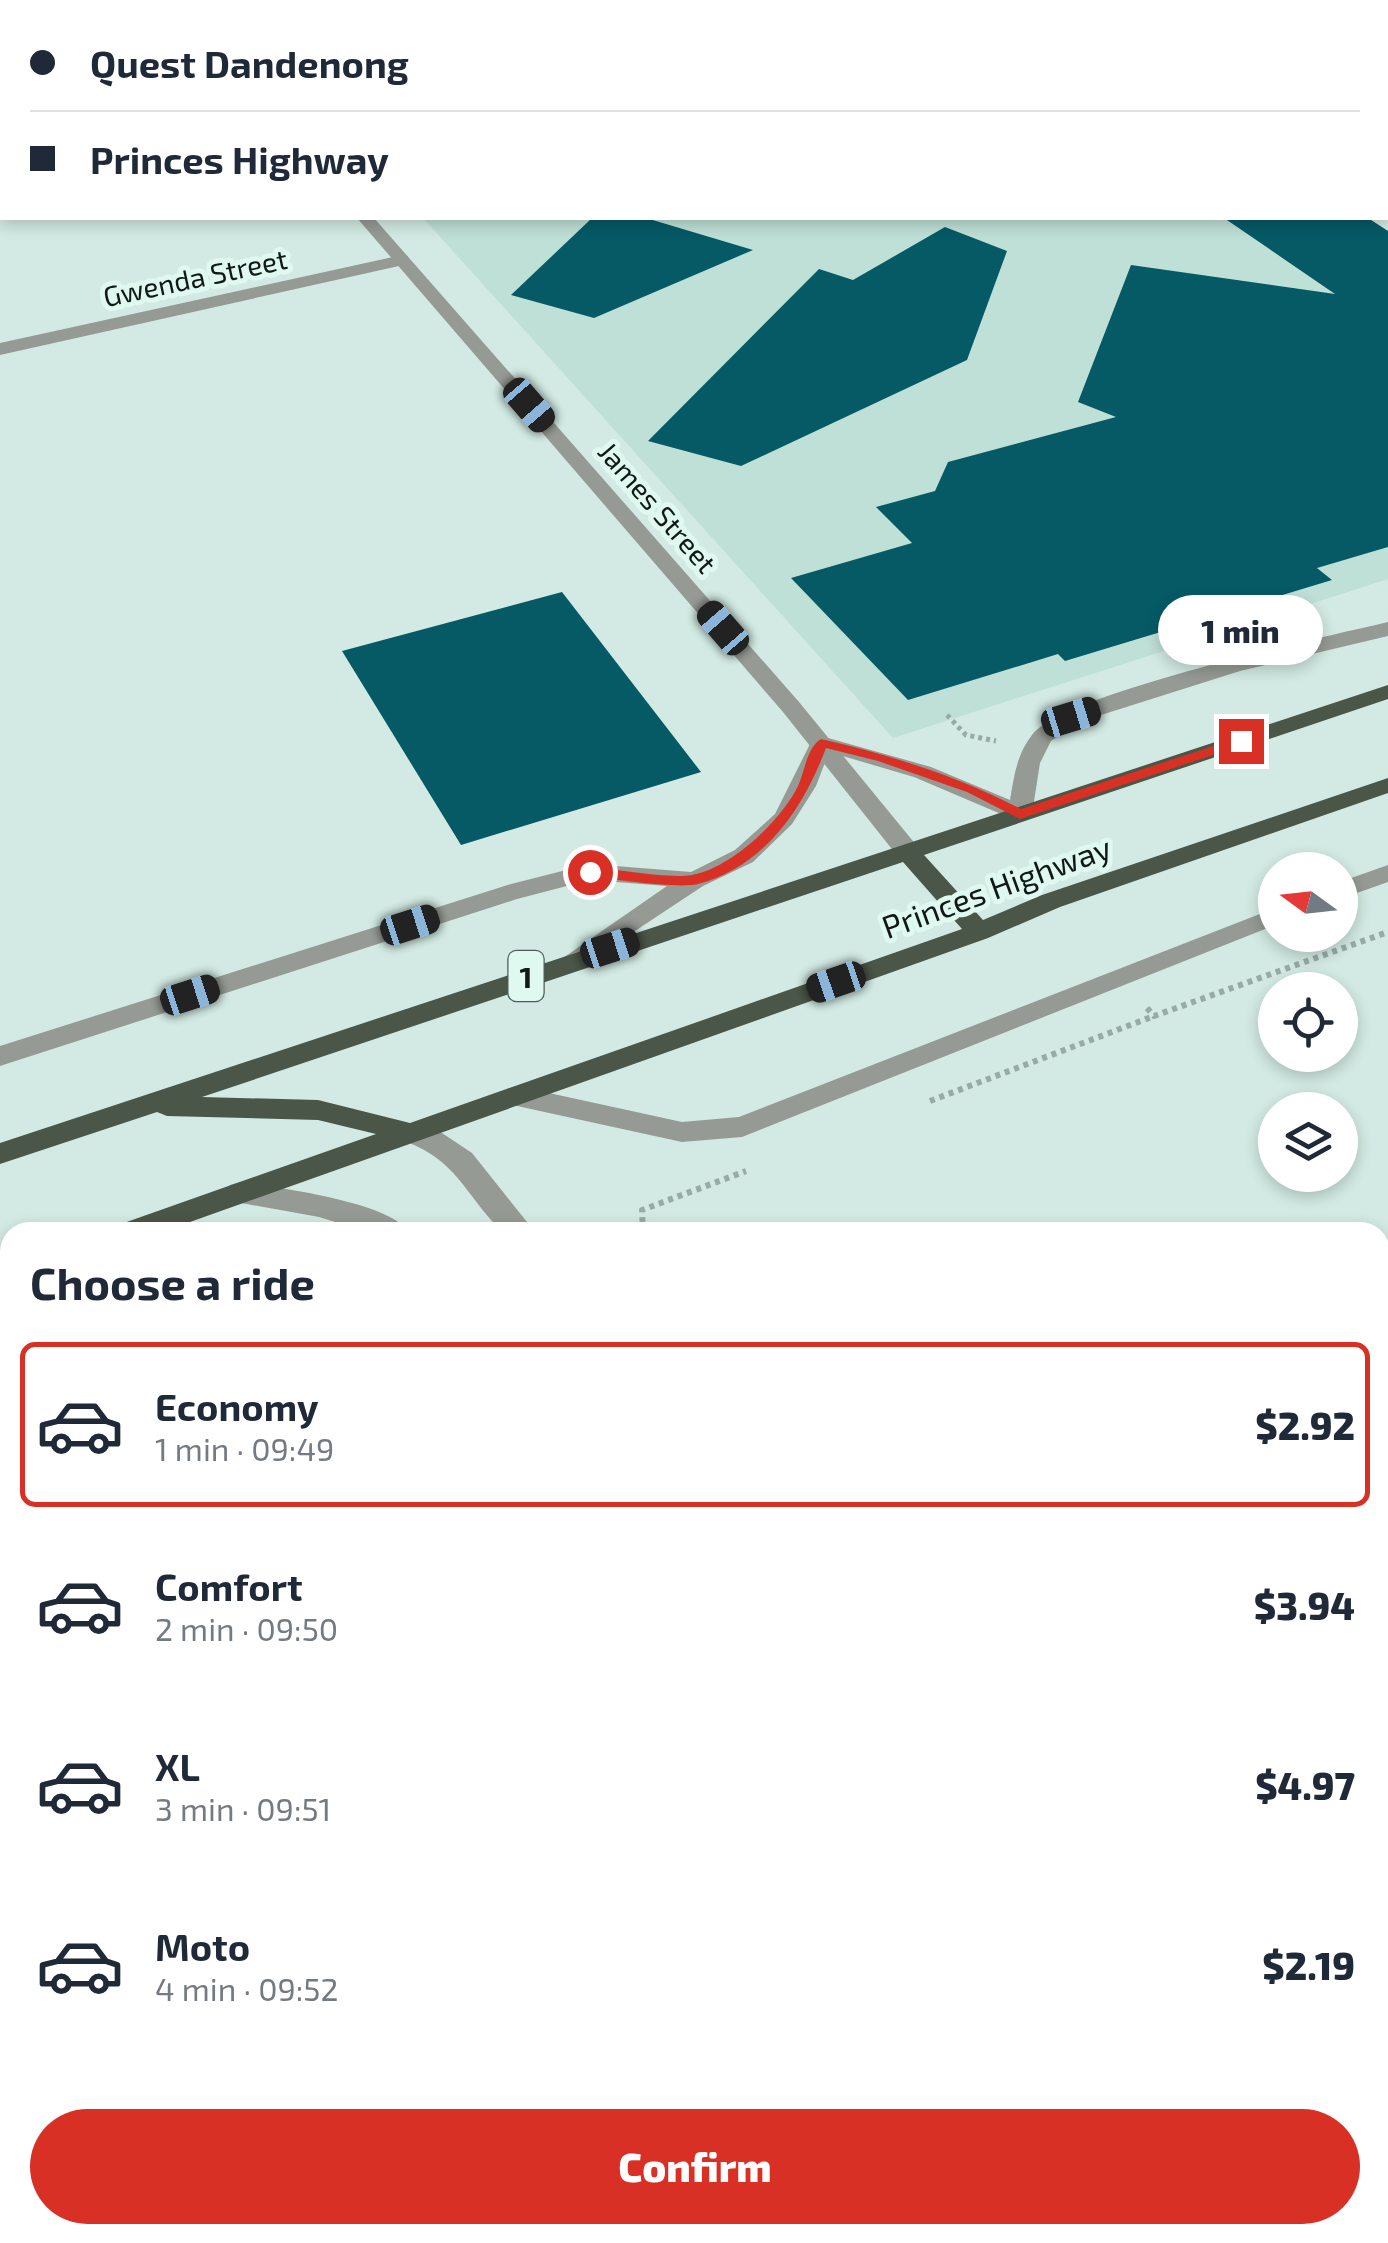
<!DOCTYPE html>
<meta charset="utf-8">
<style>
body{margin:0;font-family:"Exo 2",sans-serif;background:#f6f6f7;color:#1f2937;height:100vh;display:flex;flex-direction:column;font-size:38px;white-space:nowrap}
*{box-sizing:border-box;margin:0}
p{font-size:32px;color:#747a83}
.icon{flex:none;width:55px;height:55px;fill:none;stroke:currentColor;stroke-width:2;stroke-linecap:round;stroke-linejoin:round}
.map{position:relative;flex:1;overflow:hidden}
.drawer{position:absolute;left:0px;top:1222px;width:1390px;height:1022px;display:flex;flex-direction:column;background:#fff;border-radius:30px 30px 0 0;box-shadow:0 5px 15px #0003}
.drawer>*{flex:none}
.banner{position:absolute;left:0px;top:0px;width:1390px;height:220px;box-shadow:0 5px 15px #0003;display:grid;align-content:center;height:220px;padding:0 30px;background:#fff}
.needle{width:65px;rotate:285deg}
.controls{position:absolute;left:1258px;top:852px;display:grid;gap:20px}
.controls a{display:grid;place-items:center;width:100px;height:100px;border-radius:50%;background:#fff;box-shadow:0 5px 15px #0003;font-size:50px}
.end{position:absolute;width:45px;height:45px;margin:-22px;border:12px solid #d93025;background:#fff;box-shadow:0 0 0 5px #fff}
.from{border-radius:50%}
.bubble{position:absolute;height:70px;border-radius:35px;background:#fff;box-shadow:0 5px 15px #0003;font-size:32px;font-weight:800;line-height:70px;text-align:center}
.car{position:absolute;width:30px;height:60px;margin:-30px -15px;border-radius:12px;box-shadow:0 0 8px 2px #0007;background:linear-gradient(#222 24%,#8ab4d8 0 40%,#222 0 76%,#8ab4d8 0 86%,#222 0)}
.banner b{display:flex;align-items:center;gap:35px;height:95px;font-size:38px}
.banner b+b{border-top:2px solid #e0e1e3}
.banner i{width:25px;height:25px;background:#1f2937}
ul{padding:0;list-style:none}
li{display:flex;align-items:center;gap:30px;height:165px;margin:0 20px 15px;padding:0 10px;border:5px solid transparent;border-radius:15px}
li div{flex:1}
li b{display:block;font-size:38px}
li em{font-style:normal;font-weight:800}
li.current{border-color:#d93025}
li>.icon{width:90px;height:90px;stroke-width:1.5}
h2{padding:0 30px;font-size:45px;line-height:120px}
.action{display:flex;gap:20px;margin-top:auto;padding:20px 30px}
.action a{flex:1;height:115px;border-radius:60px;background:#d93025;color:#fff;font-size:40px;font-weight:800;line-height:115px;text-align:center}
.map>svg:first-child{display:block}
.built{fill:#bfe0d7}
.building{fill:#055a66}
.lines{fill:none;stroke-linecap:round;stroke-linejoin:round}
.path-far3{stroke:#97aaa5;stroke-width:4;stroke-dasharray:2.5 2.5;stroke-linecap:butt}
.path-far2{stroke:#97aaa5;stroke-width:5;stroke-dasharray:4 4;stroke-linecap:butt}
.path-far1{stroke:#97aaa5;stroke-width:6;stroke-dasharray:5 5;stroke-linecap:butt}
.path{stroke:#97aaa5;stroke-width:8;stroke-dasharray:6 6;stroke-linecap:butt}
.minor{fill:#959b94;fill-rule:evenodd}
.tertiary{fill:#959b94;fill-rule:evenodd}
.trunk{fill:#4a5648;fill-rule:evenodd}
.route{fill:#d93025}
.labels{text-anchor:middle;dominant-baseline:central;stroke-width:10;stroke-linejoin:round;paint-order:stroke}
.far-street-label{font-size:28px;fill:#101917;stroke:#dff8f0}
.shield{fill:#dff8f0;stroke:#4e5c58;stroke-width:2.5}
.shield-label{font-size:30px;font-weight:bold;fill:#101917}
.street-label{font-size:32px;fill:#101917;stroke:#dff8f0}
</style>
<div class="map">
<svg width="1388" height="2243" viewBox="0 0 1388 2243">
<rect width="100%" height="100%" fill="#d2eae3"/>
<g class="built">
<path d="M423,218H1368L1388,231V579L893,738Z"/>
<path d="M10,1446V1568L0,1561V1450Z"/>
</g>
<g class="building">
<path d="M592,218H646L753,250L594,318L511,295Z"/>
<path d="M1224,218H1368L1388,231V547L1317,568L1332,580L1065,661L1058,654L908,700L791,578L912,543L876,507L935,491L948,462L1116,417L1078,402L1131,265L1335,294Z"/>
<path d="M945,227L1007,251L967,360L741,466L648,441L819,269L853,280Z"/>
<path d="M562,592L701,772L461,845L342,651Z"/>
</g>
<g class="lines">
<path class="path-far3" d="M973,0L977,2"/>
<path class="path-far2" d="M947,715L966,735L996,741"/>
<g class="path-far1">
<path d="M1147,1008L1154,1016L1388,932"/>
<path d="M930,1101L1154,1016"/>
<path d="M643,1232L642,1210L746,1171"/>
</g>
<path class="path" d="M1380,1497L1388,1500"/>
<g class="minor">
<path d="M402,255L408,256V264L0,355V343Z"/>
<path d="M1388,622V636L1240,671L1079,722L1051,741L1040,763L1032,814L1020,822L914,777L829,752L816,786L792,824L753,862L703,886L582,966H564L560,960L667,886L590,880L517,899L0,1066V1046L511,884L590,864L691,872L735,850L775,814L813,738L821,736L931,767L1010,800C1014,776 1017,754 1032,735C1064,693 1325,637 1388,622Z"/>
<path d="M1388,865V882L1340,899V882Z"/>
<path d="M1275,908V925L742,1137L682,1142L517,1106L507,1103L503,1096L507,1089L517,1086L682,1122L739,1117Z"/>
<path d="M411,1123L442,1133L472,1153L535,1232H503C464,1195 458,1159 401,1140L397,1133L401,1126Z"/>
<path d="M240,1182C274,1187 392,1202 408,1232H368L319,1217L230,1201L226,1193L230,1185Z"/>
<path d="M10,1371V1397L0,1400V1374Z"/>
<path d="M1380,1561L1388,1564V1592L1380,1589Z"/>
</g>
<g class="tertiary">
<path d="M0,60L2,61V71L0,70Z"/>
<path d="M357,218H374L799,702L917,846L920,852L917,858H899L783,712Z"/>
</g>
<g class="trunk">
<path d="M1388,685V699L924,855L983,920L1042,895L1388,778V793L1060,907L988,938L162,1232H117L121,1224L376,1134L318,1120L167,1116L157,1112L0,1164V1143ZM903,862L962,929L410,1123L318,1100L202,1097Z"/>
<path d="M10,1264V1286L0,1289V1267Z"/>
</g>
</g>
<path class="route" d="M1241,737L1246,738V744L1020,819L967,792L878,761L826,748C803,809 765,866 698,884C677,889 615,879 590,877L583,872L590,867C616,869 668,879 692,875C731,868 781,821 798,786C805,771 807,747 821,739C891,755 957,776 1021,809Z"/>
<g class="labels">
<g class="far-street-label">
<text transform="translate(195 277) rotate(-12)">Gwenda Street</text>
<text transform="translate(658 507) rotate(49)">James Street</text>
</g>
<rect class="shield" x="508.5" y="951" width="35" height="50" rx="8"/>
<g class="shield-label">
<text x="526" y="976">1</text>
</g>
<g class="street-label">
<text transform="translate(996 886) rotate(-20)">Princes Highway</text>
</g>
</g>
</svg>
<div class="controls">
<a><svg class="needle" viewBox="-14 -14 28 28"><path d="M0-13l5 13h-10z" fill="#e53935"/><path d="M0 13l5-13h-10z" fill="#747a83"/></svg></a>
<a><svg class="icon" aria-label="locate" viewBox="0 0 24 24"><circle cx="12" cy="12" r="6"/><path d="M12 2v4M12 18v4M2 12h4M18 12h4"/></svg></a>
<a><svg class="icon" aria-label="layers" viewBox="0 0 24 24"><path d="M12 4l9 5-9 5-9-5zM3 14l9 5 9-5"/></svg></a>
</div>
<i class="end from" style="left:590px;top:872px"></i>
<i class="end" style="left:1241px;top:741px"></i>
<div class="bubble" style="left:1158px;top:595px;width:165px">1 min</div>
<i class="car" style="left:529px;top:405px;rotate:139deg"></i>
<i class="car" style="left:723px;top:628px;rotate:319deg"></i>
<i class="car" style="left:1071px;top:717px;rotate:73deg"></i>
<i class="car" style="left:410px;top:925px;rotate:72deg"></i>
<i class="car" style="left:610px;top:948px;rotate:72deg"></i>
<i class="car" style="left:836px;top:982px;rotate:251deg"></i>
<i class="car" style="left:190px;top:995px;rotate:72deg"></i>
<div class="banner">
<b><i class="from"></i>Quest Dandenong</b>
<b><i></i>Princes Highway</b>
</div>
<section class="drawer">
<h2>Choose a ride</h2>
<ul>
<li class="current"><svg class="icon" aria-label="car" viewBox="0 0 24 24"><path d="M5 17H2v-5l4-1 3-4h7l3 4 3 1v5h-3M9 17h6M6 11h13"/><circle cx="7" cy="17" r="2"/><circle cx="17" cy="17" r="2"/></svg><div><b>Economy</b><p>1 min · 09:49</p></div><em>$2.92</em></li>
<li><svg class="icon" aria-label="car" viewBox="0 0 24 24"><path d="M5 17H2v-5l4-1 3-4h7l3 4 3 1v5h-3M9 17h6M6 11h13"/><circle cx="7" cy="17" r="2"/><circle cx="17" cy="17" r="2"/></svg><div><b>Comfort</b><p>2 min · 09:50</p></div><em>$3.94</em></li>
<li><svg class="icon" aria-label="car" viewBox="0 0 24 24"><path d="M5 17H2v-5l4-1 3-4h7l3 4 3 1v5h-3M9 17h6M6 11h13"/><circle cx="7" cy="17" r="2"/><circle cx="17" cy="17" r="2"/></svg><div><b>XL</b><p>3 min · 09:51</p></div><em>$4.97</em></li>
<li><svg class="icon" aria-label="car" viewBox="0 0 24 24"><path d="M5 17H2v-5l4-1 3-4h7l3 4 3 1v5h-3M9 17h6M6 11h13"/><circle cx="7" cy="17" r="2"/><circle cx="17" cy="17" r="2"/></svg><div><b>Moto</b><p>4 min · 09:52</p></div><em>$2.19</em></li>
</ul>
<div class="action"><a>Confirm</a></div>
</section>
</div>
